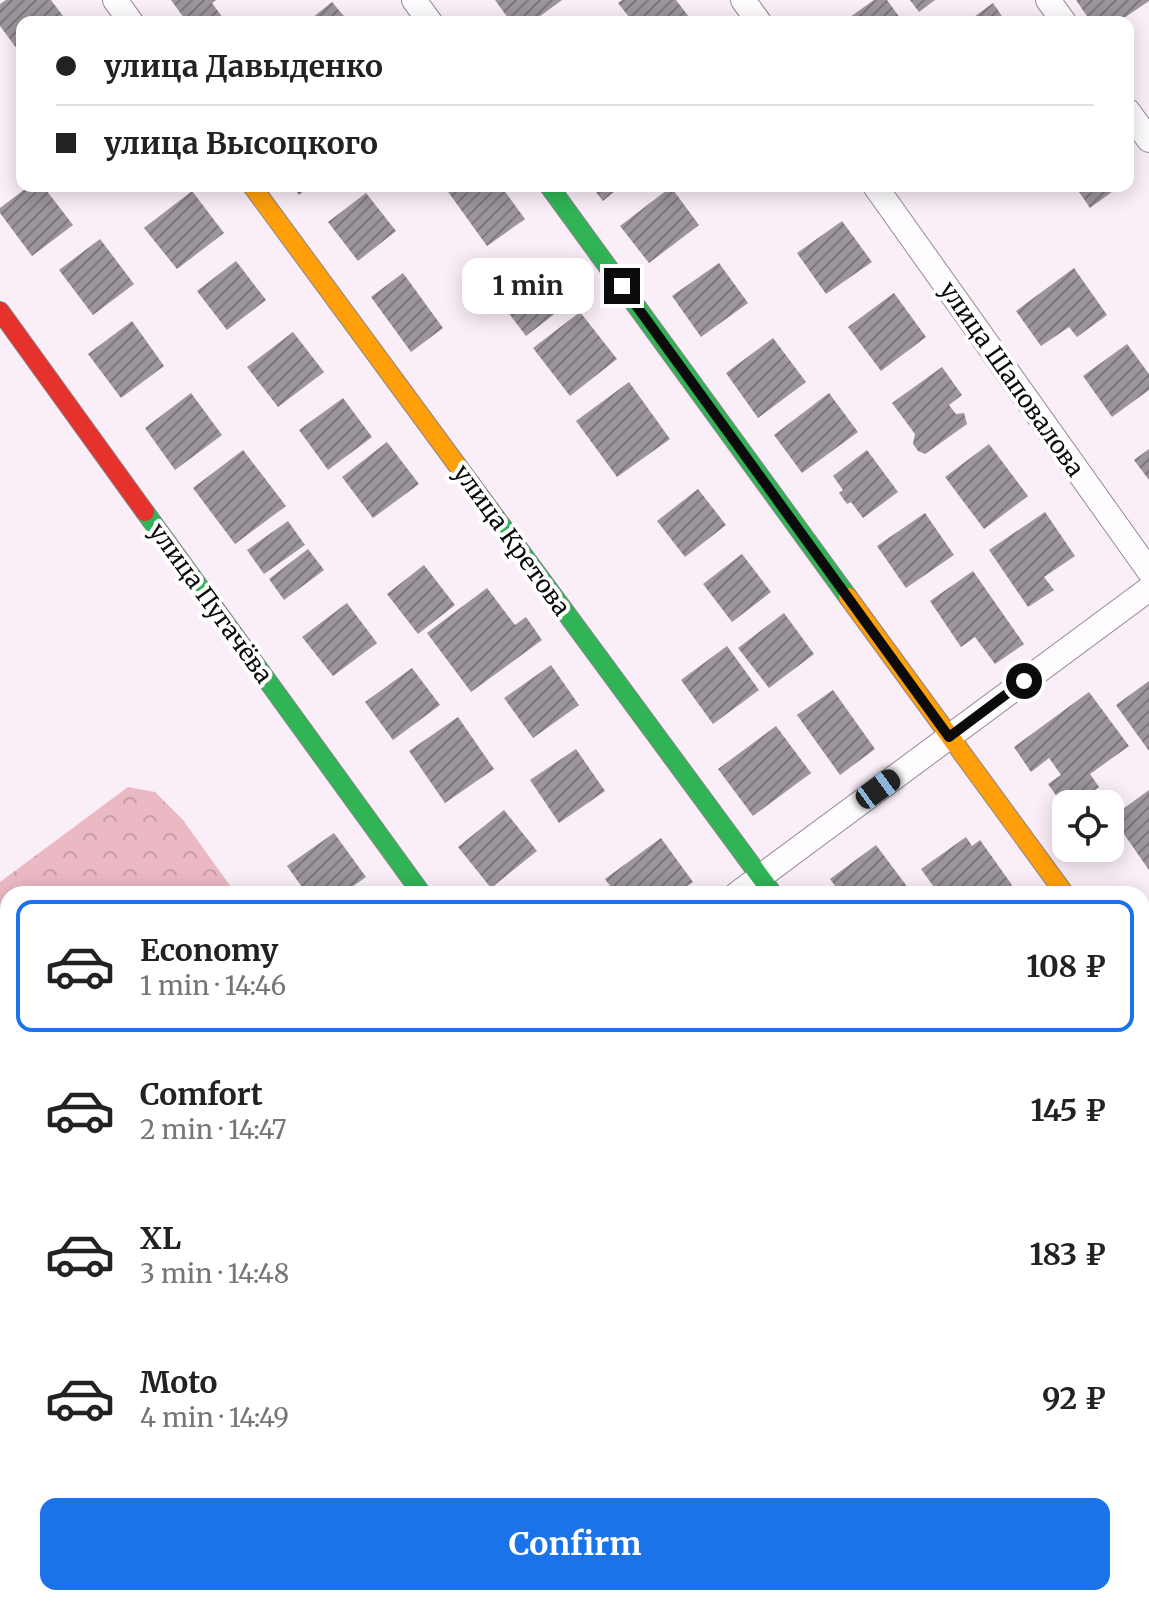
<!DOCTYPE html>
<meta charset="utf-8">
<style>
body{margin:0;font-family:Merriweather,serif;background:#f6f6f6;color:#222;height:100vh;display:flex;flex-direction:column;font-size:30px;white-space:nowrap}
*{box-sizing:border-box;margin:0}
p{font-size:26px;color:#767676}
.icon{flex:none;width:44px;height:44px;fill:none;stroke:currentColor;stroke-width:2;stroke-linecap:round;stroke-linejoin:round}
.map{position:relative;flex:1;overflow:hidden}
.details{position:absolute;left:0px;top:886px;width:1150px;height:720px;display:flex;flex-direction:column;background:#fff;border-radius:24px 24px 0 0;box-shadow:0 4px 20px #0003}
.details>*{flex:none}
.hud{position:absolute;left:16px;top:16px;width:1118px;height:176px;border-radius:16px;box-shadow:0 4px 20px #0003;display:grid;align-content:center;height:176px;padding:0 40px;background:#fff}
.controls{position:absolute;left:1052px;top:790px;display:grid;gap:16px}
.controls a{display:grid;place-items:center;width:72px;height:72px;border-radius:16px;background:#fff;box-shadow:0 4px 20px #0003;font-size:40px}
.end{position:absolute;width:36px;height:36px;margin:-18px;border:10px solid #0b0b0b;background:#fff;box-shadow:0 0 0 4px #fff}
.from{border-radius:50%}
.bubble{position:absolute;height:56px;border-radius:16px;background:#fff;box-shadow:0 4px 20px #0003;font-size:26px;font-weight:700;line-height:56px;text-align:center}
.car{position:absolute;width:24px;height:48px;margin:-24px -12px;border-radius:10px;box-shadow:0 0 6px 2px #0007;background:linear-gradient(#222 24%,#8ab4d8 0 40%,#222 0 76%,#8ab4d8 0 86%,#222 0)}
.hud b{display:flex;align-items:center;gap:28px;height:76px;font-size:30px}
.hud b+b{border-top:2px solid #e0e0e0}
.hud i{width:20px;height:20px;background:#222}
ul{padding:14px 0 0;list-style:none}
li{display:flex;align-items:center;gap:24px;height:132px;margin:0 16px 12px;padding:0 24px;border:4px solid transparent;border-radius:16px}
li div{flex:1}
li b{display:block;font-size:30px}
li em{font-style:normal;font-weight:700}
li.selected{border-color:#1a73e8}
li>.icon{width:72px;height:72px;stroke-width:1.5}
.action{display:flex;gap:16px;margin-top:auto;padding:16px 40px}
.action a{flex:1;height:92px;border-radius:16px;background:#1a73e8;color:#fff;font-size:32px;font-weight:700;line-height:92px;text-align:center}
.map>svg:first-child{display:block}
.forest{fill:url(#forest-crowns)}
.building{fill:url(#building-hatch)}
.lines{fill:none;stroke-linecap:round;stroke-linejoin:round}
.street-casing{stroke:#938d92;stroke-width:26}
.fast-casing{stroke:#898488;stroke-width:20}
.slow-casing{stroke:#898488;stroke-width:20}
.jam-casing{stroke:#898488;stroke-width:20}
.street{stroke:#fefcfe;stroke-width:24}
.fast{stroke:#30b455;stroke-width:18}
.slow{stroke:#ff9f0a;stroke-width:18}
.jam{stroke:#e5322d;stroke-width:18}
.rail-casing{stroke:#cac1d8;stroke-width:9}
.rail{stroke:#fff;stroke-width:6;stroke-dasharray:18;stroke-linecap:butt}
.route{stroke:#0b0b0b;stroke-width:10}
.labels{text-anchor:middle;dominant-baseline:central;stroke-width:8;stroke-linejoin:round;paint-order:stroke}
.street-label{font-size:24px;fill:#0b0b0b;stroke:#fff}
</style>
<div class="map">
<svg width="1149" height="1606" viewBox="0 0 1149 1606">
<defs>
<pattern id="forest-crowns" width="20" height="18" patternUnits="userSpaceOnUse" patternTransform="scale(2)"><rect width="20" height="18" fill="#ebb9c3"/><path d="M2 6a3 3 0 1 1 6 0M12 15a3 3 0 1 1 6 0" fill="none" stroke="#c89ea6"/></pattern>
<pattern id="building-hatch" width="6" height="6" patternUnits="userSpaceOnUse" patternTransform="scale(2)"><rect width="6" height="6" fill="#9c959c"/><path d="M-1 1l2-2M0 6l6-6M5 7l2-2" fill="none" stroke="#7d787d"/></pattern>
</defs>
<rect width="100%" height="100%" fill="#faeef8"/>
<g class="forest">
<path d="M128,787L155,792L183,820L236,894H8V1194L0,1183V882Z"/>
<path d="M304,1598H745L751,1606H310Z"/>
</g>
<g class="building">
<path d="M6,0H51L66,20L22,22L20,53L0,26V4Z"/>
<path d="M171,0H216L212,3L226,22H187Z"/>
<path d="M495,0H562L532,22H511Z"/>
<path d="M622,0H676L693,22H633L618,3Z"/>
<path d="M874,0H887L903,22H843Z"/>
<path d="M910,0H935L919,12Z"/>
<path d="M1076,0H1149V1L1118,22H1091Z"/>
<path d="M332,2L349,22H307Z"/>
<path d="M993,3L1006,22H967Z"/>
<path d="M29,186H43L73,225L32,256L0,213V208Z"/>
<path d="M292,186H310L299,195Z"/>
<path d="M449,186H501L525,219L487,246L446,189Z"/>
<path d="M591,186H621L603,201Z"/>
<path d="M1075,186H1120L1090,208Z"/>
<path d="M671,187L699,225L649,263L620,226Z"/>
<path d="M192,191L224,233L177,269L144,228Z"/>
<path d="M366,193L396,231L358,261L328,222Z"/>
<path d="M842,221L872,262L826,294L797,253Z"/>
<path d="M100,239L134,284L93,315L59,270Z"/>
<path d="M236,261L266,300L227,330L197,291Z"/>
<path d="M539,261L570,302L526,336L495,295Z"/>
<path d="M719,263L748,303L701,337L672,296Z"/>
<path d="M1074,268L1107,315L1077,337L1069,327L1041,346L1016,311Z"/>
<path d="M403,273L443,328L411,352L371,297Z"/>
<path d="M894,293L926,337L881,371L848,327Z"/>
<path d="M580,312L617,359L570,396L533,348Z"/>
<path d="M132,321L164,366L121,398L88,354Z"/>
<path d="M293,332L324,372L278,407L247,367Z"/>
<path d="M773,338L806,382L758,418L726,373Z"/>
<path d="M1127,344L1149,374V390L1112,417L1083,376Z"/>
<path d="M942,367L962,395L949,405L956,414L964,413L967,424L925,454L918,451L913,444L915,434L892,403Z"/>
<path d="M629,382L670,439L617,477L576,421Z"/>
<path d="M191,393L222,435L175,470L145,428Z"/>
<path d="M829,393L858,432L802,473L774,435Z"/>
<path d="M343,398L372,437L328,470L299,430Z"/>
<path d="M387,442L419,484L373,518L342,477Z"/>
<path d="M989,444L1028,496L984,529L945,477Z"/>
<path d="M1149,449V480L1134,460Z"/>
<path d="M243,450L286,506L235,544L193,488Z"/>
<path d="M867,450L898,492L863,518L851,502L847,504L839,493L843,490L833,476Z"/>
<path d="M698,489L726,525L685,557L657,521Z"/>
<path d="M1045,512L1075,556L1044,577L1054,590L1028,607L989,550Z"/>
<path d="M925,513L954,555L906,588L877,546Z"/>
<path d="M288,521L305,545L264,574L247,550Z"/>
<path d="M308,549L324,570L284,600L269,579Z"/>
<path d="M742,554L771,592L732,622L703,584Z"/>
<path d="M424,565L455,605L418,634L387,594Z"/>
<path d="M973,571L1024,644L995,664L975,637L961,647L930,601Z"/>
<path d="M487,588L515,625L526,617L542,640L471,692L427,633Z"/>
<path d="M347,603L377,643L333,676L302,637Z"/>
<path d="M784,613L814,654L769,688L738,648Z"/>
<path d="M727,646L759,690L713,724L681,680Z"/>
<path d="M551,665L579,705L533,738L504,698Z"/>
<path d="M412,668L440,705L393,740L365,702Z"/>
<path d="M1149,681V751L1116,705Z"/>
<path d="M833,690L875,749L840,775L797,715Z"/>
<path d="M1089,692L1129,746L1090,774L1099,787L1075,804H1066V809L1048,784L1061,775L1049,758L1031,772L1014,747Z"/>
<path d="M458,717L494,769L445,803L409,751Z"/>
<path d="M776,726L811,773L753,816L718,769Z"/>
<path d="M576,749L605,791L559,823L530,780Z"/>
<path d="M1149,790V870L1112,817Z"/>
<path d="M504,810L537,851L491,888L458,847Z"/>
<path d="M334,833L366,877L342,894H307L287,866Z"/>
<path d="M966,837L972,846L980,840L1012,885L999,894H939L921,869Z"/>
<path d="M661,838L693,882L675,894H616L605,879Z"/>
<path d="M876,845L909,889L902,894H841L830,879Z"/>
<path d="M1142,1039L1149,1049V1081L1142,1086Z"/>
</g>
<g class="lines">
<defs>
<g id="street">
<path d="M115,0L131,22"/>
<path d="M414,0L430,22"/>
<path d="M743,0L759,22"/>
<path d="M1048,0L1064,22"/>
<path d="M1128,111L1149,140"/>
<path d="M875,186L1149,571"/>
<path d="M737,894L1149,589"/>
<path d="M1142,998L1149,1007"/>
<path d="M1142,1400L1149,1410"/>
<path d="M1142,1524L1149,1519"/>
<path d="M796,1598L801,1606"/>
<path d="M1022,1606L1034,1598"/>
</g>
<g id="fast">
<path d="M549,186L848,597"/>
<path d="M471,484L773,894"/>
<path d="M145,512L422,894"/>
</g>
<g id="slow">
<path d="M252,186L471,484"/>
<path d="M848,597L1065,894"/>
</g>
<g id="jam">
<path d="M0,311L145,512"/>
<path d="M0,1579L8,1590"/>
</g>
</defs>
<use href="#street" class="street-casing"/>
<use href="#fast" class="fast-casing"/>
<use href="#slow" class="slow-casing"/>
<use href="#jam" class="jam-casing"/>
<use href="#street" class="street"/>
<use href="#fast" class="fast"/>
<use href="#slow" class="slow"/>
<use href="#jam" class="jam"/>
<defs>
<g id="rail">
<path d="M0,1408L8,1419"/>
<path d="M0,1448L8,1459"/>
<path d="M109,1598L114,1606"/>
<path d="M139,1598L145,1606"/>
</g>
</defs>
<use href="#rail" class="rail-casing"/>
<use href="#rail" class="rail"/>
</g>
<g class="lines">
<path class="route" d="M622,286L949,737L1024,681"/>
</g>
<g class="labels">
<g class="street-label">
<text transform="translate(1012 379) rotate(55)">улица Шаповалова</text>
<text transform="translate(512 540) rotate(54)">улица Кретова</text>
<text transform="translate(211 603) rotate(54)">улица Пугачёва</text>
</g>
</g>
</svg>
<div class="controls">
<a><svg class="icon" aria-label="locate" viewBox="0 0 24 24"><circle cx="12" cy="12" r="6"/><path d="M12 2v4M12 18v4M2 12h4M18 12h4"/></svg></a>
</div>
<i class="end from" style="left:1024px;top:681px"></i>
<i class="end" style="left:622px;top:286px"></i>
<div class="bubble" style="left:462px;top:258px;width:132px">1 min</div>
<i class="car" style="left:878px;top:789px;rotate:54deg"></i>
<div class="hud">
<b><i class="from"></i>улица Давыденко</b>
<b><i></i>улица Высоцкого</b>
</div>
<section class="details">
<ul>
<li class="selected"><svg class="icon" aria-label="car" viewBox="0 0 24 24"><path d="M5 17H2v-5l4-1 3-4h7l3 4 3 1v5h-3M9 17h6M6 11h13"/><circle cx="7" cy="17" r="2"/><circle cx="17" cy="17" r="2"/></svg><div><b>Economy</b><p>1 min · 14:46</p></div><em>108 ₽</em></li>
<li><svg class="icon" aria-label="car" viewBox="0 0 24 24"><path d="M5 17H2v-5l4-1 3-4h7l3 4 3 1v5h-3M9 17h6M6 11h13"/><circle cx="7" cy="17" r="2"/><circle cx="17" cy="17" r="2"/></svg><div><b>Comfort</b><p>2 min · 14:47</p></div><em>145 ₽</em></li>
<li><svg class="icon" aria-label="car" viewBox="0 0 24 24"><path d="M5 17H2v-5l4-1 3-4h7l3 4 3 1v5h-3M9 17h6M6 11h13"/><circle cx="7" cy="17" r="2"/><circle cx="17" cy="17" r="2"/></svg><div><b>XL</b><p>3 min · 14:48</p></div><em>183 ₽</em></li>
<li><svg class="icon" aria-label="car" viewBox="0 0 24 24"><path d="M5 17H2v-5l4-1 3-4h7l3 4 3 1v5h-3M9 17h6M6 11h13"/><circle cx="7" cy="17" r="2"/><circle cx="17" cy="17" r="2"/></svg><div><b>Moto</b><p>4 min · 14:49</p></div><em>92 ₽</em></li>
</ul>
<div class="action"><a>Confirm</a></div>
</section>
</div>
